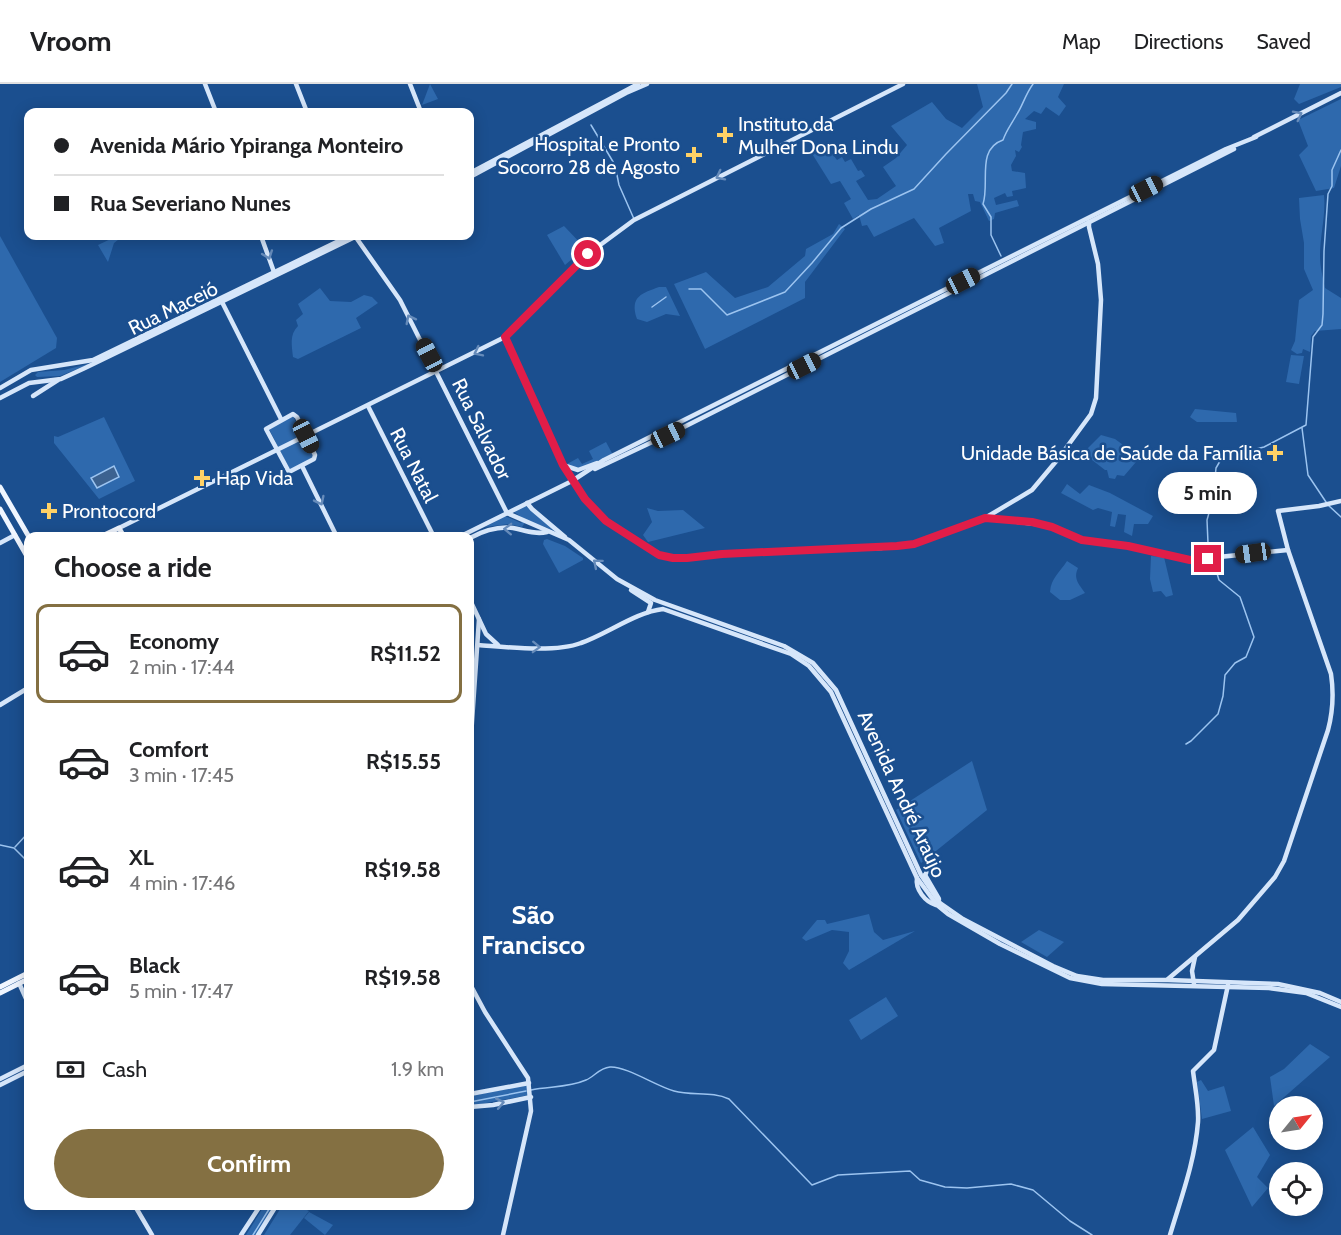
<!DOCTYPE html>
<meta charset="utf-8">
<style>
body{margin:0;font-family:Cabin,sans-serif;background:#f2f2f2;color:#202124;height:100vh;display:flex;flex-direction:column;font-size:22px;white-space:nowrap}
*{box-sizing:border-box;margin:0}
p{font-size:20px;color:#757577}
.icon{flex:none;width:33px;height:33px;fill:none;stroke:currentColor;stroke-width:2;stroke-linecap:round;stroke-linejoin:round}
.map{position:relative;flex:1;overflow:hidden}
.drawer{position:absolute;left:24px;top:448px;width:450px;height:678px;display:flex;flex-direction:column;background:#fff;border-radius:12px;box-shadow:0 3px 15px #0003}
.drawer>*{flex:none}
.guide{position:absolute;left:24px;top:24px;width:450px;height:132px;border-radius:12px;box-shadow:0 3px 15px #0003;display:grid;align-content:center;height:132px;padding:0 30px;background:#fff}
.needle{width:39px;rotate:60deg}
.buttons{position:absolute;left:1269px;top:1012px;display:grid;gap:12px}
.buttons a{display:grid;place-items:center;width:54px;height:54px;border-radius:50%;background:#fff;box-shadow:0 3px 15px #0003;font-size:30px}
.end{position:absolute;width:27px;height:27px;margin:-14px;border:8px solid #e11d48;background:#fff;box-shadow:0 0 0 3px #fff}
.from{border-radius:50%}
.bubble{position:absolute;height:42px;border-radius:21px;background:#fff;box-shadow:0 3px 15px #0003;font-size:20px;font-weight:700;line-height:42px;text-align:center}
.car{position:absolute;width:18px;height:36px;margin:-18px -9px;border-radius:8px;box-shadow:0 0 4px 2px #0007;background:linear-gradient(#222 24%,#8ab4d8 0 40%,#222 0 76%,#8ab4d8 0 86%,#222 0)}
.guide b{display:flex;align-items:center;gap:21px;height:57px;font-size:22px}
.guide b+b{border-top:2px solid #e0e0e0}
.guide i{width:15px;height:15px;background:#202124}
ul{padding:0;list-style:none}
li{display:flex;align-items:center;gap:18px;height:99px;margin:0 12px 9px;padding:0 18px;border:3px solid transparent;border-radius:12px}
li div{flex:1}
li b{display:block;font-size:22px}
li em{font-style:normal;font-weight:700}
li.on{border-color:#847042}
li>.icon{width:54px;height:54px;stroke-width:1.5}
h2{padding:0 30px;font-size:27px;line-height:72px}
.pay{display:flex;align-items:center;gap:15px;height:66px;padding:0 30px;font-size:22px}
.pay p{margin-inline-start:auto}
.primary-button{display:flex;gap:12px;margin-top:auto;padding:12px 30px}
.primary-button a{flex:1;height:69px;border-radius:36px;background:#847042;color:#fff;font-size:24px;font-weight:700;line-height:69px;text-align:center}
header{display:flex;align-items:center;gap:36px;box-sizing:border-box;height:84px;padding:0 30px;background:#fff;border-bottom:2px solid #e0e0e0}
header strong{font-size:28px}
nav{display:flex;gap:33px;margin-inline-start:auto;font-size:21px}
.map>svg:first-child{display:block}
.green{fill:#2e69ad}
.water{fill:#3c6290;stroke:#9cc4f0;stroke-width:1.5}
.lines{fill:none;stroke-linecap:round;stroke-linejoin:round}
.stream{stroke:#9cc4f0;stroke-width:1.5}
.secondary{stroke:#d6e6fa;stroke-width:4.5}
.primary{stroke:#f0f6ff;stroke-width:5}
.oneway{stroke:#668bba}
.route{stroke:#e11d48;stroke-width:8}
.poi-dot{fill:#ffd166;stroke:#1b4f8f;stroke-width:2}
.labels{text-anchor:middle;dominant-baseline:central;stroke-width:5;stroke-linejoin:round;paint-order:stroke}
.poi-label{font-size:20px;fill:#fff;stroke:#1b4f8f;text-anchor:start}
.street-label{font-size:20px;fill:#fff;stroke:#1b4f8f}
.district-label{font-size:26px;font-weight:bold;fill:#fff;stroke:#1b4f8f}
</style>
<header>
<strong>Vroom</strong>
<nav><a>Map</a><a>Directions</a><a>Saved</a></nav>
</header>
<div class="map">
<svg width="1341" height="1151" viewBox="0 0 1341 1151">
<rect width="100%" height="100%" fill="#1b4f8f"/>
<g class="green">
<path d="M430,0L438,15L422,21Z"/>
<path d="M977,0H1064L1058,13L1066,22L1059,32L1046,23L1041,30L1034,27L1025,35L1036,38V45L1023,48L1021,61L1022,63L1019,68L1015,66L1016,72L1011,81L1012,87L1025,89L1026,104L1012,107L1013,112L1007,113L1005,109L994,114L996,121L1017,116L1019,122L995,129L994,135L989,137L980,118L975,117L973,110H968L971,127L939,144L944,159L935,162L914,134L874,153L867,141L862,142L859,131L853,135L844,119L851,115L840,97L831,100L811,68L828,64L837,76L842,73L845,78L851,75L858,87L861,86L865,92L856,97L868,116L877,115L896,102L883,83L896,74L907,61L891,42L932,18L946,35L962,44L983,23Z"/>
<path d="M1300,0H1341V3L1299,20L1294,15Z"/>
<path d="M1341,15V82L1334,104L1316,107L1299,71L1308,62L1298,36Z"/>
<path d="M1324,111C1326,131 1320,151 1320,172C1320,183 1323,194 1325,204L1341,214V245L1315,247L1311,252L1310,268L1303,265L1302,269L1297,270L1291,266L1295,257L1299,216L1313,206L1304,185V159L1300,135L1299,114Z"/>
<path d="M839,140L845,145L805,198V214L705,265L674,200L706,188L735,214L768,203L805,172L806,165L833,150Z"/>
<path d="M564,142L585,164L565,181L547,151Z"/>
<path d="M0,152L57,254L56,264L0,298Z"/>
<path d="M117,152H123L114,159L108,178L98,161Z"/>
<path d="M659,203H666L680,232L666,230L647,238L637,235C629,212 643,209 659,203Z"/>
<path d="M320,204L330,217L351,218L364,211L372,213L378,219L356,234L361,244L298,275L293,273C292,262 289,251 298,242L296,236L303,230L298,220Z"/>
<path d="M1291,271L1304,272L1299,300L1286,298Z"/>
<path d="M92,279L60,292L37,293L35,291L38,288L64,286Z"/>
<path d="M1195,325L1236,329L1237,338H1197L1190,333Z"/>
<path d="M293,332L314,373L290,386L269,345Z"/>
<path d="M104,333L135,397L99,415L54,359V352L58,353Z"/>
<path d="M1101,351L1115,355L1130,366V372L1136,378L1124,392L1117,391L1115,395L1109,394L1107,386H1105L1083,369Z"/>
<path d="M606,358L613,371L579,385L570,384L567,380L578,374L582,380L593,375L589,367Z"/>
<path d="M1067,400L1080,410L1089,401L1110,409L1153,432L1148,440H1134L1132,452L1124,448L1126,431L1118,430L1115,443L1110,442L1112,428L1098,424L1093,426L1061,409Z"/>
<path d="M525,421L555,447L527,436L522,443L509,440L485,443L505,432L521,439L524,435L514,428Z"/>
<path d="M647,424L658,427L683,426L705,444L648,458L643,451L652,438Z"/>
<path d="M547,455L565,462L583,474V476L559,489L543,460L544,456Z"/>
<path d="M1151,472L1164,473L1173,511L1166,513L1161,507L1153,508L1150,495Z"/>
<path d="M1067,477L1078,484C1073,495 1079,500 1085,509L1070,516H1060L1050,508C1051,494 1060,488 1067,477Z"/>
<path d="M972,677L987,726L921,779L896,726Z"/>
<path d="M869,830L874,848L883,856L915,847L849,886L843,879L849,867V848L832,846L806,857L802,854L817,836H825L827,840Z"/>
<path d="M1039,846L1064,858L1047,873L1021,858Z"/>
<path d="M886,913L898,932L861,956L849,936Z"/>
<path d="M1310,960L1330,973L1274,1022L1270,993L1284,985Z"/>
<path d="M1201,996L1208,1007L1224,1002L1231,1027L1202,1035L1197,998Z"/>
<path d="M528,1001L529,1011L470,1022V1012Z"/>
<path d="M1253,1043L1270,1071L1257,1093L1268,1104L1252,1123L1225,1066Z"/>
<path d="M264,1122H277L259,1151H246Z"/>
<path d="M282,1122H298L309,1127L290,1151H264Z"/>
<path d="M309,1128L333,1141L325,1151L304,1134Z"/>
</g>
<path class="water" d="M114,382L119,393L97,404L91,394Z"/>
<g class="lines">
<g class="stream">
<path d="M591,41L615,81L619,101L634,135"/>
<path d="M1001,172L991,151V133L983,120C990,99 976,65 1003,56C1007,45 1011,41 1017,30C1023,21 1025,11 1033,0"/>
<path d="M689,205H701L727,231L785,208L812,179L841,144L871,125L914,105L946,70L1006,9L1012,0"/>
<path d="M652,223L666,213"/>
<path d="M1302,344L1308,391L1328,421L1341,433"/>
<path d="M1186,660L1191,657L1218,630L1223,612L1225,591L1235,579L1246,573L1254,553L1240,513L1219,496L1208,459L1207,436L1213,415L1216,384L1223,372L1236,365L1252,366L1264,363L1306,341L1313,253L1322,241L1323,230L1324,167L1328,110L1332,102V86L1341,66"/>
<path d="M0,761L14,764L28,778"/>
<path d="M15,763L28,749"/>
<path d="M531,1006C549,1002 568,1004 586,996C594,993 599,984 610,983C626,982 656,1002 674,1007C692,1012 712,1007 729,1015L812,1101L838,1091L910,1087L920,1096L945,1103L967,1104L1011,1100L1033,1106L1070,1137L1092,1151"/>
<path d="M470,1018L526,1007"/>
<path d="M253,1151L271,1122"/>
</g>
<g class="secondary">
<path d="M205,0L216,28"/>
<path d="M296,0L307,28"/>
<path d="M410,0L421,28"/>
<path d="M1254,53L1341,9"/>
<path d="M470,89L638,0"/>
<path d="M470,93L626,9L647,0"/>
<path d="M261,152L274,188"/>
<path d="M355,152L400,216L507,429"/>
<path d="M222,218L281,335"/>
<path d="M505,253L563,381L585,415L606,437L659,470L673,474H687L738,469L881,464L914,460L985,434L1032,406L1058,375L1091,330L1096,314L1101,216L1098,180L1089,143V138"/>
<path d="M0,304L31,286L93,276L349,152"/>
<path d="M33,312L58,296"/>
<path d="M0,314L29,299L61,295L85,284L357,152"/>
<path d="M368,322L434,453"/>
<path d="M293,330L297,333L315,371L314,375L289,388L266,345Z"/>
<path d="M563,381L578,386L597,379"/>
<path d="M302,382L337,453"/>
<path d="M595,385L682,344L1234,65"/>
<path d="M527,419L532,425L565,453"/>
<path d="M507,429L569,456L617,495L655,516L784,562L813,579L836,606L921,791L940,819L963,835L1053,882L1077,892L1103,896H1168L1278,900L1320,909L1341,918"/>
<path d="M985,434L1044,441L1082,456L1128,462L1189,476L1288,466"/>
<path d="M119,444L505,253L588,170L634,136L903,0"/>
<path d="M459,453L572,397L604,376L1226,65L1256,53"/>
<path d="M470,454C483,447 497,442 513,444C524,446 535,451 547,448"/>
<path d="M0,459L15,451"/>
<path d="M631,506L651,519L648,528"/>
<path d="M470,516L486,550L498,561"/>
<path d="M478,561C506,563 555,569 581,559C607,550 636,528 663,525L791,570L809,582L831,608L917,794L937,821L948,830L1000,860L1070,894L1102,900L1269,904L1306,909L1341,923"/>
<path d="M0,621L28,604"/>
<path d="M470,667L479,535"/>
<path d="M925,791L939,815"/>
<path d="M925,791L933,777"/>
<path d="M917,794C915,805 925,818 936,821"/>
<path d="M1168,895L1238,836L1275,793L1284,777L1328,646C1333,627 1334,610 1331,590L1288,466L1278,427L1319,422L1341,417"/>
<path d="M19,899L28,919"/>
<path d="M470,900L485,928L528,994L531,1027L503,1151"/>
<path d="M1194,900L1192,887L1195,873"/>
<path d="M0,995L28,981"/>
<path d="M0,1001L28,987"/>
<path d="M470,1010L529,999"/>
<path d="M470,1023L493,1021L531,1013"/>
<path d="M135,1122L152,1151"/>
<path d="M241,1151L260,1122"/>
<path d="M258,1151L276,1122"/>
<path d="M1170,1151C1181,1114 1195,1077 1198,1038C1199,1021 1195,1004 1193,987L1214,966L1228,901"/>
</g>
<g class="primary">
<path d="M0,403L29,453"/>
<path d="M0,425L28,474"/>
<path d="M100,453L119,444L124,453"/>
<path d="M0,903L28,889"/>
<path d="M0,909L28,895"/>
</g>
</g>
<defs><path id="oneway-chevron" d="M-2-3.5L2.5 0L-2 3.5" fill="none" stroke-width="1.6" stroke-linecap="round" stroke-linejoin="round" transform="scale(1.5)"/></defs>
<g class="oneway">
<use href="#oneway-chevron" transform="translate(1298 31) rotate(-27)"/>
<use href="#oneway-chevron" transform="translate(720 92) rotate(153)"/>
<use href="#oneway-chevron" transform="translate(268 171) rotate(70)"/>
<use href="#oneway-chevron" transform="translate(410 235) rotate(-117)"/>
<use href="#oneway-chevron" transform="translate(478 268) rotate(154)"/>
<use href="#oneway-chevron" transform="translate(320 417) rotate(64)"/>
<use href="#oneway-chevron" transform="translate(508 445) rotate(-178)"/>
<use href="#oneway-chevron" transform="translate(597 479) rotate(-140)"/>
<use href="#oneway-chevron" transform="translate(536 563) rotate(2)"/>
<use href="#oneway-chevron" transform="translate(500 1019) rotate(-11)"/>
</g>
<g class="lines">
<path class="route" d="M588,170L505,253L563,381L585,415L606,437L659,471L673,474H687L722,470L897,462L914,460L985,434L1032,438L1052,443L1082,456L1128,462L1190,476L1208,475"/>
</g>
<g class="poi-dot">
<path d="M722 42h6v6h6v6h-6v6h-6v-6h-6v-6h6z"/>
<path d="M691 62h6v6h6v6h-6v6h-6v-6h-6v-6h6z"/>
<path d="M1272 360h6v6h6v6h-6v6h-6v-6h-6v-6h6z"/>
<path d="M199 385h6v6h6v6h-6v6h-6v-6h-6v-6h6z"/>
<path d="M46 418h6v6h6v6h-6v6h-6v-6h-6v-6h6z"/>
</g>
<g class="labels">
<g class="poi-label">
<text x="738" y="40">Instituto da<tspan x="738" dy="23">Mulher Dona Lindu</tspan></text>
<text x="680" y="60" text-anchor="end">Hospital e Pronto<tspan x="680" dy="23">Socorro 28 de Agosto</tspan></text>
<text x="1262" y="369" text-anchor="end">Unidade Básica de Saúde da Família</text>
<text x="216" y="394">Hap Vida</text>
<text x="62" y="427">Prontocord</text>
</g>
<g class="street-label">
<text transform="translate(173 224) rotate(-26)">Rua Maceió</text>
<text transform="translate(482 345) rotate(64)">Rua Salvador</text>
<text transform="translate(414 381) rotate(63)">Rua Natal</text>
<text transform="translate(902 710) rotate(65)">Avenida André Araújo</text>
</g>
<g class="district-label">
<text x="533" y="831">São<tspan x="533" dy="30">Francisco</tspan></text>
</g>
</g>
</svg>
<div class="buttons">
<a><svg class="needle" viewBox="-14 -14 28 28"><path d="M0-13l5 13h-10z" fill="#e53935"/><path d="M0 13l5-13h-10z" fill="#757577"/></svg></a>
<a><svg class="icon" aria-label="locate" viewBox="0 0 24 24"><circle cx="12" cy="12" r="6"/><path d="M12 2v4M12 18v4M2 12h4M18 12h4"/></svg></a>
</div>
<i class="end from" style="left:588px;top:170px"></i>
<i class="end" style="left:1208px;top:475px"></i>
<div class="bubble" style="left:1158px;top:388px;width:99px">5 min</div>
<i class="car" style="left:1146px;top:105px;rotate:63deg"></i>
<i class="car" style="left:963px;top:197px;rotate:63deg"></i>
<i class="car" style="left:429px;top:271px;rotate:332deg"></i>
<i class="car" style="left:804px;top:282px;rotate:63deg"></i>
<i class="car" style="left:668px;top:351px;rotate:65deg"></i>
<i class="car" style="left:306px;top:352px;rotate:153deg"></i>
<i class="car" style="left:1253px;top:469px;rotate:262deg"></i>
<div class="guide">
<b><i class="from"></i>Avenida Mário Ypiranga Monteiro</b>
<b><i></i>Rua Severiano Nunes</b>
</div>
<section class="drawer">
<h2>Choose a ride</h2>
<ul>
<li class="on"><svg class="icon" aria-label="car" viewBox="0 0 24 24"><path d="M5 17H2v-5l4-1 3-4h7l3 4 3 1v5h-3M9 17h6M6 11h13"/><circle cx="7" cy="17" r="2"/><circle cx="17" cy="17" r="2"/></svg><div><b>Economy</b><p>2 min · 17:44</p></div><em>R$11.52</em></li>
<li><svg class="icon" aria-label="car" viewBox="0 0 24 24"><path d="M5 17H2v-5l4-1 3-4h7l3 4 3 1v5h-3M9 17h6M6 11h13"/><circle cx="7" cy="17" r="2"/><circle cx="17" cy="17" r="2"/></svg><div><b>Comfort</b><p>3 min · 17:45</p></div><em>R$15.55</em></li>
<li><svg class="icon" aria-label="car" viewBox="0 0 24 24"><path d="M5 17H2v-5l4-1 3-4h7l3 4 3 1v5h-3M9 17h6M6 11h13"/><circle cx="7" cy="17" r="2"/><circle cx="17" cy="17" r="2"/></svg><div><b>XL</b><p>4 min · 17:46</p></div><em>R$19.58</em></li>
<li><svg class="icon" aria-label="car" viewBox="0 0 24 24"><path d="M5 17H2v-5l4-1 3-4h7l3 4 3 1v5h-3M9 17h6M6 11h13"/><circle cx="7" cy="17" r="2"/><circle cx="17" cy="17" r="2"/></svg><div><b>Black</b><p>5 min · 17:47</p></div><em>R$19.58</em></li>
</ul>
<div class="pay"><svg class="icon" aria-label="cash" viewBox="0 0 24 24"><path d="M3 7h18v10H3z"/><circle cx="12" cy="12" r="2"/></svg>Cash<p>1.9 km</p></div>
<div class="primary-button"><a>Confirm</a></div>
</section>
</div>
